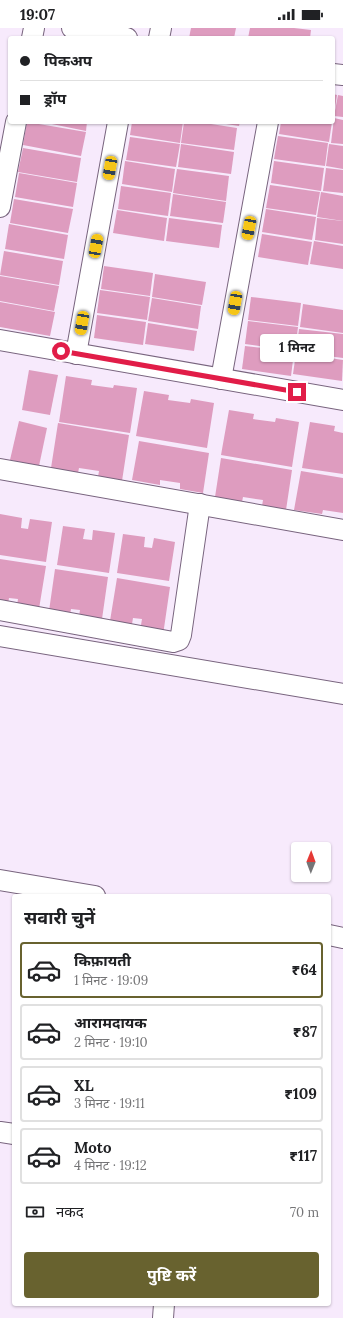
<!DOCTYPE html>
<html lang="hi">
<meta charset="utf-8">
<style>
body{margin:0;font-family:Lora,"Noto Sans Devanagari",serif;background:#f2f2f2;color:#202124;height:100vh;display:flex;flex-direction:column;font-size:15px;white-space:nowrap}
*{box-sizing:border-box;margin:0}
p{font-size:13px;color:#757577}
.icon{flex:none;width:22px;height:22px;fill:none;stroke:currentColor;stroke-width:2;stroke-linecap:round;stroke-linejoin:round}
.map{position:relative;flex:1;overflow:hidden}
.side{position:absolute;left:12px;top:866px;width:319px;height:412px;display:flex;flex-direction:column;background:#fff;border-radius:4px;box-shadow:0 1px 3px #0004}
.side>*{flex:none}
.top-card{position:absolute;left:8px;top:8px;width:327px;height:88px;border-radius:4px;box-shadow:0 1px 3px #0004;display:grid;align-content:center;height:88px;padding:0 12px;background:#fff}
.needle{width:26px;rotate:1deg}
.controls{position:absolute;left:291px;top:814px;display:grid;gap:8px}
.controls a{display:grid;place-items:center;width:40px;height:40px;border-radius:4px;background:#fff;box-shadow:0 1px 3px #0004;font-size:20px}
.end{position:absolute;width:18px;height:18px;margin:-9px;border:5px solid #e11d48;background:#fff;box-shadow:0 0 0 2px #fff}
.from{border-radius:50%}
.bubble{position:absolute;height:28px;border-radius:4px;background:#fff;box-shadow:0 1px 3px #0004;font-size:13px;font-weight:700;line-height:28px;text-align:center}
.car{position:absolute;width:12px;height:24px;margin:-12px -6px;border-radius:5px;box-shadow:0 0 3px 1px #0007;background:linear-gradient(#f5c518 24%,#345 0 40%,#f5c518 0 76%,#345 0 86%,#f5c518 0)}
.top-card b{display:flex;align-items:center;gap:14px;height:38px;font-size:15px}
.top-card b+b{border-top:1px solid #e0e0e0}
.top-card i{width:10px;height:10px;background:#202124}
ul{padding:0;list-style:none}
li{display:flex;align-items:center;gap:12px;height:56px;margin:0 8px 6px;padding:0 4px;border:2px solid #e0e0e0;border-radius:4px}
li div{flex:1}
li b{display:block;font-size:15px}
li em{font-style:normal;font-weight:700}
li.active{border-color:#68622f}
li>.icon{width:36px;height:36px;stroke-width:1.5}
h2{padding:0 12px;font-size:18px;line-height:48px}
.pay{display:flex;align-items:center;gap:10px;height:44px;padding:0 12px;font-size:15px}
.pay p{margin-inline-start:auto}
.button{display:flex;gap:8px;margin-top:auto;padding:8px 12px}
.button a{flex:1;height:46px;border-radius:4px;background:#68622f;color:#fff;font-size:16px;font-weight:700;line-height:46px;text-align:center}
.status{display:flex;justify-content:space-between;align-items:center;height:28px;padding:0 20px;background:#fff;direction:ltr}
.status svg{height:11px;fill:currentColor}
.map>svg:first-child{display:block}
.building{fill:#de9cbf}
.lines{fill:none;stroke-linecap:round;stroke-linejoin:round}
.street-casing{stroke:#78647e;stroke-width:22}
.street{stroke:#fff;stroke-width:20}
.route{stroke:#e11d48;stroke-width:5}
</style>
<div class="status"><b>19:07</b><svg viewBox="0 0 49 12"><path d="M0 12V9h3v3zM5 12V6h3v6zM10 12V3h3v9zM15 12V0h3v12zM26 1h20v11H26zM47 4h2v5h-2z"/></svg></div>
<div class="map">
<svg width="343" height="1290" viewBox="0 0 343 1290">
<rect width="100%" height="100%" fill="#f7eafc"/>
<g class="building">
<path d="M191,0H236L234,10H189Z"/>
<path d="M250,0H294L311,2L310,10H248Z"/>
<path d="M333,66L337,67L334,87L333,86Z"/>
<path d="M338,67L343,68V89L334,88Z"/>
<path d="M334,90L343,92V116L331,115Z"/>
<path d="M27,94L86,104L81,128L23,117Z"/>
<path d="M42,94H87L86,103Z"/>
<path d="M132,94H183L180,115L130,107Z"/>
<path d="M184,94H198L237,100L234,122L181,115Z"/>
<path d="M213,94H240L239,98Z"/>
<path d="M281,94H332L329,114L279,106Z"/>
<path d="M278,108L328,115L325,138L274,131Z"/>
<path d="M130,109L180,116L176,139L126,132Z"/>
<path d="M181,116L234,124L231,146L178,139Z"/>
<path d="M329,116L343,118V141L326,138Z"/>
<path d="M23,120L81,130L77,154L18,144Z"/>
<path d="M125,133L175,141L172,164L122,156Z"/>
<path d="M274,133L324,140L321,163L271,155Z"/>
<path d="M326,140L343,142V165L323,163Z"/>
<path d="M177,141L229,148L226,173L173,165Z"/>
<path d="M19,145L77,155L73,179L15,169Z"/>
<path d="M270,157L320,164L316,187L266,180Z"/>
<path d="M121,158L171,165L168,188L118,181Z"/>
<path d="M321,164L343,168V193L317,189Z"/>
<path d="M173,166L226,174L223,195L170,188Z"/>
<path d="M14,171L73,181L68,205L10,195Z"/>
<path d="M266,181L316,189L312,212L262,204Z"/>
<path d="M117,182L167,190L164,213L113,205Z"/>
<path d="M169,190L222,197L219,220L166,213Z"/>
<path d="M317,190L343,193V216L315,212Z"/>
<path d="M9,196L68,207L64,231L5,221Z"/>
<path d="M262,206L312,214L308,237L258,229Z"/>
<path d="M314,213L343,218V241L310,236Z"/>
<path d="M4,223L63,233L59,257L0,247Z"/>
<path d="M104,238L153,245L150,268L101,261Z"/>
<path d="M155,246L206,254L202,277L152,269Z"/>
<path d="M0,248L59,258L54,283L0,273Z"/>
<path d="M100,262L150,269L147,292L97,285Z"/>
<path d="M251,269L301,275L298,298L248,292Z"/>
<path d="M152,270L201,278L198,301L148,293Z"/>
<path d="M0,274L55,284L50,308L0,299Z"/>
<path d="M303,276L343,282V305L300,299Z"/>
<path d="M97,287L146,294L143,317L94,310Z"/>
<path d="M248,293L298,299L295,323L245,316Z"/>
<path d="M148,295L197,303L194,323L145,316Z"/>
<path d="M299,301L343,306V330L296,324Z"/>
<path d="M245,318L294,324L291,348L242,341Z"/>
<path d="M296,325L343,332L342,353L293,346Z"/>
<path d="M29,342L58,347L50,387L22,382Z"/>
<path d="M66,348L92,352L91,357L113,360L114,357L137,360L130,405L59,394Z"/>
<path d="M144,363L169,367L168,372L190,375L191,371L214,375L207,420L136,408Z"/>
<path d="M229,382L254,386L253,391L275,394L276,390L299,394L292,439L221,427Z"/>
<path d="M19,393L47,400L39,438L10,432Z"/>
<path d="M310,394L335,398L334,403L343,405V446L302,440Z"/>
<path d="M58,395L129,407L122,453L98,449L99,443L79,440L78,445L51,440Z"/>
<path d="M139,413L209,425L203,465L180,461V455L160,452V457L132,452Z"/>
<path d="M221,430L292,442L286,482L262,478L263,472L243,469L242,474L215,469Z"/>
<path d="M301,443L343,450V485L323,482L322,486L294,482Z"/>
<path d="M0,486L22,490L21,500L28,501L30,491L52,494L46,534L0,527Z"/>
<path d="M63,498L85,501L83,511L92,512L93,502L115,505L109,545L57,537Z"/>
<path d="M123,506L145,509L144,519L152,520L154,510L175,514L169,553L117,545Z"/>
<path d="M0,531L46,538L38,587L16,583L18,571L9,570L7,582L0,581Z"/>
<path d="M55,541L108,549L101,598L78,594L80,582L71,581L69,593L48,590Z"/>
<path d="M117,550L170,559L163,607L140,603L142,591L133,590L131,602L109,599Z"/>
</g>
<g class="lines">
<defs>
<g id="street">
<path d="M72,0L127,10"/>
<path d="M32,10L34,0"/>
<path d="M159,10L161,0"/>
<path d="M333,46L343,47"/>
<path d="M0,179L16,94"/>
<path d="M0,312L343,372"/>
<path d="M76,326L118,94"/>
<path d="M221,351L268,94"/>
<path d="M0,441L343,502"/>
<path d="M0,582L173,614L179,612L181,607L200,476"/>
<path d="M0,608L343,666"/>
<path d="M0,852L95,868"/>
<path d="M329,907L343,910"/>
<path d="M0,1104L14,1106"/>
<path d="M163,1290L164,1276"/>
</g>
</defs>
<use href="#street" class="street-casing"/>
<use href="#street" class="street"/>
</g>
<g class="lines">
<path class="route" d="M61,323L297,364"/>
</g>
</svg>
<div class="controls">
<a><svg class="needle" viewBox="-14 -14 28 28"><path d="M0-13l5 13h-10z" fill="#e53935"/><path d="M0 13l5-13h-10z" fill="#757577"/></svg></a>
</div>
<i class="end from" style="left:61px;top:323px"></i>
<i class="end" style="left:297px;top:364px"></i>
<div class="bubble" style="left:260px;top:306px;width:74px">1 मिनट</div>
<i class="car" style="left:110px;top:140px;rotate:190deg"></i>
<i class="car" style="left:249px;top:200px;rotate:191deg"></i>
<i class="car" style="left:96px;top:218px;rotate:10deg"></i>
<i class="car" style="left:235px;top:275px;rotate:190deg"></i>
<i class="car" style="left:82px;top:295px;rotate:190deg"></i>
<div class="top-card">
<b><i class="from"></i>पिकअप</b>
<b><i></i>ड्रॉप</b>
</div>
<section class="side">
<h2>सवारी चुनें</h2>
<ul>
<li class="active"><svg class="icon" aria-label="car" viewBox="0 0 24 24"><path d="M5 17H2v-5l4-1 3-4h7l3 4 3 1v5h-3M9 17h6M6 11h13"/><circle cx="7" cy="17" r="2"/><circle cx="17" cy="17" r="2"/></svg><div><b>किफ़ायती</b><p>1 मिनट · 19:09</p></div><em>₹64</em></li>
<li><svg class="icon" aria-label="car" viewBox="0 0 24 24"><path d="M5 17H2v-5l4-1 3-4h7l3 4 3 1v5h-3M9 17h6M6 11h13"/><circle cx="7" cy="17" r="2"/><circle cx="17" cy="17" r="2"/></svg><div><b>आरामदायक</b><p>2 मिनट · 19:10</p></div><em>₹87</em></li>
<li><svg class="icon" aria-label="car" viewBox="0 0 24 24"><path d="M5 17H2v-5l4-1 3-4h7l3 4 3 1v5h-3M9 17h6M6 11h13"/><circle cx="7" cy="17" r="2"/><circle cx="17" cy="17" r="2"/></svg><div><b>XL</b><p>3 मिनट · 19:11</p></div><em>₹109</em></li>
<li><svg class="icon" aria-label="car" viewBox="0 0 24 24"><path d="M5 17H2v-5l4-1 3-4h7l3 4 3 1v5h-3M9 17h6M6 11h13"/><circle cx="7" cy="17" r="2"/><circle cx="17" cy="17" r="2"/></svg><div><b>Moto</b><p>4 मिनट · 19:12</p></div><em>₹117</em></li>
</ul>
<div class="pay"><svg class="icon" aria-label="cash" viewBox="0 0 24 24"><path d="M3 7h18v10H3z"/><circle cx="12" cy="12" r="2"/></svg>नकद<p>70 m</p></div>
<div class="button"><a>पुष्टि करें</a></div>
</section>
</div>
